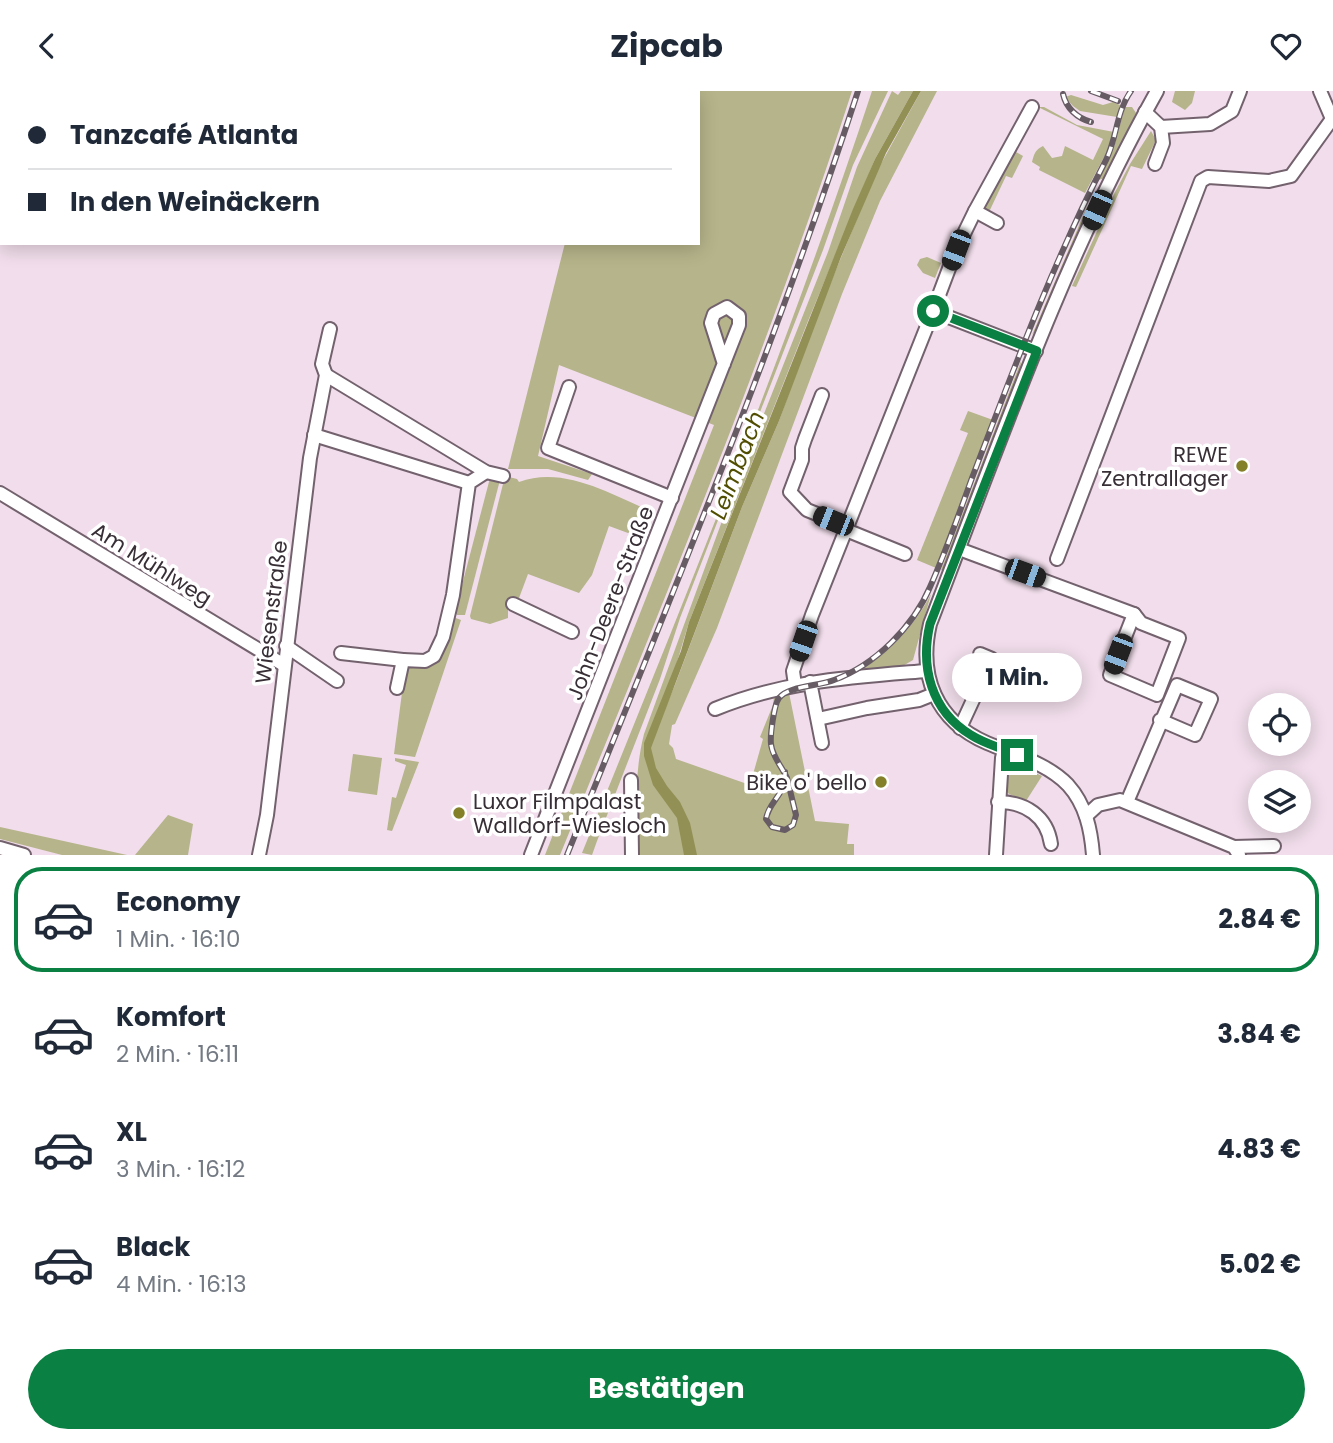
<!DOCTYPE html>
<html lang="de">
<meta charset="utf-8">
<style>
body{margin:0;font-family:Poppins,sans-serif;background:#f2f2f3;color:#1f2937;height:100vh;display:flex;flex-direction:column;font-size:26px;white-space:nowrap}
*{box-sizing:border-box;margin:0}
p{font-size:23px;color:#747a83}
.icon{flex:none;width:38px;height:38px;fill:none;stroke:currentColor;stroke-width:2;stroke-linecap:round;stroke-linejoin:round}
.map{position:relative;height:764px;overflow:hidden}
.drawer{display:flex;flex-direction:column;background:#fff;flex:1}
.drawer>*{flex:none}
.banner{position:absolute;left:0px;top:0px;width:700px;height:154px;box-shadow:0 4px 18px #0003;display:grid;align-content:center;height:154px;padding:0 28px;background:#fff}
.controls{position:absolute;left:1248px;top:602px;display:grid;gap:14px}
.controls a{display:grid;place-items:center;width:63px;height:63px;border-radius:50%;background:#fff;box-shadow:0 4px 18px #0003;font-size:35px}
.end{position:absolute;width:32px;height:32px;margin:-16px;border:9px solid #0b8043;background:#fff;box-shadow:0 0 0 4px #fff}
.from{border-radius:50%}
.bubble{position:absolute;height:49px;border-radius:24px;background:#fff;box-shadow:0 4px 18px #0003;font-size:23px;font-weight:700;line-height:49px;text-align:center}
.car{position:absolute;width:21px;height:42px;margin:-21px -10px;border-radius:9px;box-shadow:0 0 5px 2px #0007;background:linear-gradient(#222 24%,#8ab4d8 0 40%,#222 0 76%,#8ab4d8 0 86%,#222 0)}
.banner b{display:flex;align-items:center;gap:24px;height:66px;font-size:26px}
.banner b+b{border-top:2px solid #e0e1e3}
.banner i{width:18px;height:18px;background:#1f2937}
ul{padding:12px 0 0;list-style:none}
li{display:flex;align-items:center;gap:21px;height:105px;margin:0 14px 10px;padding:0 14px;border:4px solid transparent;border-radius:28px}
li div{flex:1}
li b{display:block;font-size:26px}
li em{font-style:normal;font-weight:700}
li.active{border-color:#0b8043}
li>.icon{width:63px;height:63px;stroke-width:1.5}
.button{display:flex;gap:14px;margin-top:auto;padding:14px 28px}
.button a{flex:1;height:80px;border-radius:42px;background:#0b8043;color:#fff;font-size:28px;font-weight:700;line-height:80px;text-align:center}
header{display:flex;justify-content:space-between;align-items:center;height:91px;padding:0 28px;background:#fff;font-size:32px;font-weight:700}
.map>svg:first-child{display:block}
.green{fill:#b5b48a}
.water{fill:#929055}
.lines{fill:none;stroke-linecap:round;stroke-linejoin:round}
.minor-casing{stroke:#73626e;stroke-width:16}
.minor{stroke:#fff;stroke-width:12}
.rail-casing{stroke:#675c64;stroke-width:6}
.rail{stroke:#fff;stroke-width:3.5;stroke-dasharray:10;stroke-linecap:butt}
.route{stroke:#0b8043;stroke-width:9}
.poi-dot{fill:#848029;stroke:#fff;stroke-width:2.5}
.labels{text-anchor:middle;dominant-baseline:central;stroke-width:7;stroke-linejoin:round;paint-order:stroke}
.poi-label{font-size:21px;fill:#372f35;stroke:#fff;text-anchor:end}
.street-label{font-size:21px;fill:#372f35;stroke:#fff}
.water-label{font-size:23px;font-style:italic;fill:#514d01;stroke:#fff}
</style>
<header><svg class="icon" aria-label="back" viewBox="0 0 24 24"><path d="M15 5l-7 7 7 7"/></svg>Zipcab<svg class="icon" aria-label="heart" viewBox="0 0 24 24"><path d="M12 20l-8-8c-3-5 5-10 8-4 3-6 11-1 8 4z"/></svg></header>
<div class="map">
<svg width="1333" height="764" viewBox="0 0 1333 764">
<rect width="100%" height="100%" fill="#f1ddeb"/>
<g class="green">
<path d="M596,0H852C768,259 663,512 560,764H545L714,334L559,274L538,365L592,383L588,389L548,378H508L565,152H698V2Z"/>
<path d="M872,0H888L853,74L823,159L680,527L660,588L597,750L592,764L582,762C684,510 787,258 872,0Z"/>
<path d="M892,0L898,4L901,0H913L875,68L808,230L689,531L659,631L675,594L742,416L779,330L814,232L876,82L921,0H937L880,110L842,203L717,537L675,633L672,634L669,653L673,657L676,668L750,694L763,648L760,646L773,614L774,606L789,602L815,730L849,733L847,753H854V764H636C636,723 634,683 644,643L729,411L828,161L857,76Z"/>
<path d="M1175,0H1195L1192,12L1185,19L1172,11Z"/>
<path d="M1071,4L1103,14L1113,11L1120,14L1117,26L1080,20L1073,15L1065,6Z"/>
<path d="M1038,16H1044L1077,34L1114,41L1112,51L1085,102L1039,79L1040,76L1032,71C1034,63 1035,59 1043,55L1052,67L1062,65L1065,55L1093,69L1103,48Z"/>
<path d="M1125,16H1132L1136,22L1105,87L1098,89L1114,56Z"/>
<path d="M1151,40L1156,49L1142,78L1131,75L1076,196L1072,195L1115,101L1130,73Z"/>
<path d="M1014,60L1023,65L1012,87L1006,85L989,121L985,117Z"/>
<path d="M1099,100L1039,236L1032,244L1087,116Z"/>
<path d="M927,166L941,172L935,187L923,182L917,174L920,168Z"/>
<path d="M1021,270L1020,283L944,480L941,479Z"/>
<path d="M968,320L993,329L936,477L917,469L968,342L960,339Z"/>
<path d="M501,385L465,524H457L455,521L490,387Z"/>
<path d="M505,385L517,388L519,391C564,374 612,404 653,421C643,446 645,432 628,442L609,435L592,484L579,502L528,483L519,507L511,508L508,515V527L490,533L471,528L470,525Z"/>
<path d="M931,503L913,569L901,576L861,579C890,561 915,534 931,503Z"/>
<path d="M453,526L461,529L415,666L394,663L406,571L431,575L439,566Z"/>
<path d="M353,663L382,667L377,704L348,700Z"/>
<path d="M395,667L419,671L392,740L387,739L392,706L396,707L406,674L395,670Z"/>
<path d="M1008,675L1027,678L1042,685L1026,710L1009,703L1006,700Z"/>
<path d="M168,724L193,733L188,764H135Z"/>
<path d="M0,736L127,764H62L0,748Z"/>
</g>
<path class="water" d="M913,0H921L886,62L841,166L779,330L742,416L651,657L656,677L667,695L680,711L690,732L697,764H684L677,727L653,694L644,665V652L681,560L689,531L853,118L875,68Z"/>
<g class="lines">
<defs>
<g id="minor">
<path d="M1320,0L1333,30"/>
<path d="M1145,21L1161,36L1163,52L1155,73"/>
<path d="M1161,36L1210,33L1232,20L1240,0"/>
<path d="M975,120L997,132"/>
<path d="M933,220L956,159L975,120L1032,16"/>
<path d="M326,284L486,381L503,385"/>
<path d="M569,296L548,357L672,407"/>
<path d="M822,304L805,348L802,357V369L790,401L807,419L847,435"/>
<path d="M314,344L469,392"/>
<path d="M0,402L284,574"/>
<path d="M846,439L905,463"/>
<path d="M959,458L1134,523"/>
<path d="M1057,468L1201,90L1208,86L1269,90L1291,85L1332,28"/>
<path d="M513,513L572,541"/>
<path d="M1134,523L1141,532L1179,547L1157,604L1110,584Z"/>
<path d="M286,555L337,590"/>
<path d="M341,562L403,569"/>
<path d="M810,591L822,652"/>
<path d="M795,594L793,580L812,524L933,220L1036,260"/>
<path d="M397,597L403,569L425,570L434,565L443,546L453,504L469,392L486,381"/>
<path d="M715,618C782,590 854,586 926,580"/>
<path d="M818,628L867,617L919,609L934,603"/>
<path d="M960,637L992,568L980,563"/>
<path d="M631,689L632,764"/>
<path d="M998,711C1025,711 1047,725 1051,753"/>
<path d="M1127,711L1177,594L1211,608L1195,644L1160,629"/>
<path d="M1086,725L1098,714L1120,709L1234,756L1239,764"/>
<path d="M1234,756L1274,755"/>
<path d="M0,757L24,764"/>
<path d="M259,764L267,724L310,367L326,284L322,273L330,238"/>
<path d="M531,764L739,234V225L727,216L714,223L711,232L724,273"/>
<path d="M996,764L1002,667L1004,659"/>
<path d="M1093,764C1091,739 1086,714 1068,694C1047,672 1015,664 987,652C936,630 918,585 930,533C999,353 1063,168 1157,0"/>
</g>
</defs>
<use href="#minor" class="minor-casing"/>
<use href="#minor" class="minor"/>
<defs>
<g id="rail">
<path d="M1091,0L1118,10"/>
<path d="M1063,3C1066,17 1077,27 1091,31"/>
<path d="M785,681C786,705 769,709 766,728L772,736L785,739L793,734L796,724L787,687C782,676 772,665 771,653C770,645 774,613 779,607C788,595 820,595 834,589C875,574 913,536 930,496C946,460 959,423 972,387C1013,280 1053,171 1106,69C1117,47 1116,21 1131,0"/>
<path d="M567,764C669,511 774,259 858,0"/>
</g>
</defs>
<use href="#rail" class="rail-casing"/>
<use href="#rail" class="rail"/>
</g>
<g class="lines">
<path class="route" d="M933,220L1037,260L930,533C920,576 931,620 971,644C985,653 1002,657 1017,664"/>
</g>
<g class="poi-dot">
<circle cx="1242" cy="375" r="7"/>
<circle cx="881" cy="691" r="7"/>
<circle cx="459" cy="722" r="7"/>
</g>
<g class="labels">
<g class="poi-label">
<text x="1228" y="363">REWE<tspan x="1228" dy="24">Zentrallager</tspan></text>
<text x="867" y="691">Bike o' bello</text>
<text x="473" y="710" text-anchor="start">Luxor Filmpalast<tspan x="473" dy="24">Walldorf-Wiesloch</tspan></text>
</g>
<g class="street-label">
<text transform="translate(152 473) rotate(32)">Am Mühlweg</text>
<text transform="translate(610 512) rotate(-69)">John-Deere-Straße</text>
<text transform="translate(271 521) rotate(-83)">Wiesenstraße</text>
</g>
<g class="water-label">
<text transform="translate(737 374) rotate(-69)">Leimbach</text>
</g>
</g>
</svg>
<div class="controls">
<a><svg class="icon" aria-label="locate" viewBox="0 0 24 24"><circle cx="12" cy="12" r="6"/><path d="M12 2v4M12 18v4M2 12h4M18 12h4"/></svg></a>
<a><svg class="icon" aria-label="layers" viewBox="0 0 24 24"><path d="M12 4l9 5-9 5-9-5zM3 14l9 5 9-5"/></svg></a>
</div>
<i class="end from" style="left:933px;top:220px"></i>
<i class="end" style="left:1017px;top:664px"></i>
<div class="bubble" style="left:952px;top:562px;width:130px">1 Min.</div>
<i class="car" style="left:1097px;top:119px;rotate:204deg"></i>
<i class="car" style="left:956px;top:159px;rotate:201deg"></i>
<i class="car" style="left:833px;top:430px;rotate:292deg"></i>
<i class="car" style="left:1025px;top:482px;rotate:110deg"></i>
<i class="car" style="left:803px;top:550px;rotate:199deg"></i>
<i class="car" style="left:1118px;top:563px;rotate:201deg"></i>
<div class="banner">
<b><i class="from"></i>Tanzcafé Atlanta</b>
<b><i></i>In den Weinäckern</b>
</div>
</div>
<section class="drawer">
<ul>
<li class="active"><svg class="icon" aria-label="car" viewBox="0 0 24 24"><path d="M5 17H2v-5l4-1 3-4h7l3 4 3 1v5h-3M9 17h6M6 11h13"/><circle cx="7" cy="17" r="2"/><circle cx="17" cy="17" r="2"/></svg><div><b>Economy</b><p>1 Min. · 16:10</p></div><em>2.84 €</em></li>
<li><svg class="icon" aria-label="car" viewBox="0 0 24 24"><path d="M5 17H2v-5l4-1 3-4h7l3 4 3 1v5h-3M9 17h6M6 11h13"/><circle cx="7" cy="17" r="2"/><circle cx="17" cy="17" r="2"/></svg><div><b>Komfort</b><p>2 Min. · 16:11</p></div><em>3.84 €</em></li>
<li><svg class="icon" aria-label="car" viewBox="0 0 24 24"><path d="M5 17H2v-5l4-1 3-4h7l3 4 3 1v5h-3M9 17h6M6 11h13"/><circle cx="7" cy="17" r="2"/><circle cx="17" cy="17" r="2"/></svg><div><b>XL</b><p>3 Min. · 16:12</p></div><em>4.83 €</em></li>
<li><svg class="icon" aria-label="car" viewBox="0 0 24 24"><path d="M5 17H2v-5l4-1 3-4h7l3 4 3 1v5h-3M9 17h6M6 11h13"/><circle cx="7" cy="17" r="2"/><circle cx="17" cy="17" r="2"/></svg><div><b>Black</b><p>4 Min. · 16:13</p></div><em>5.02 €</em></li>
</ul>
<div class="button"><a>Bestätigen</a></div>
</section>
